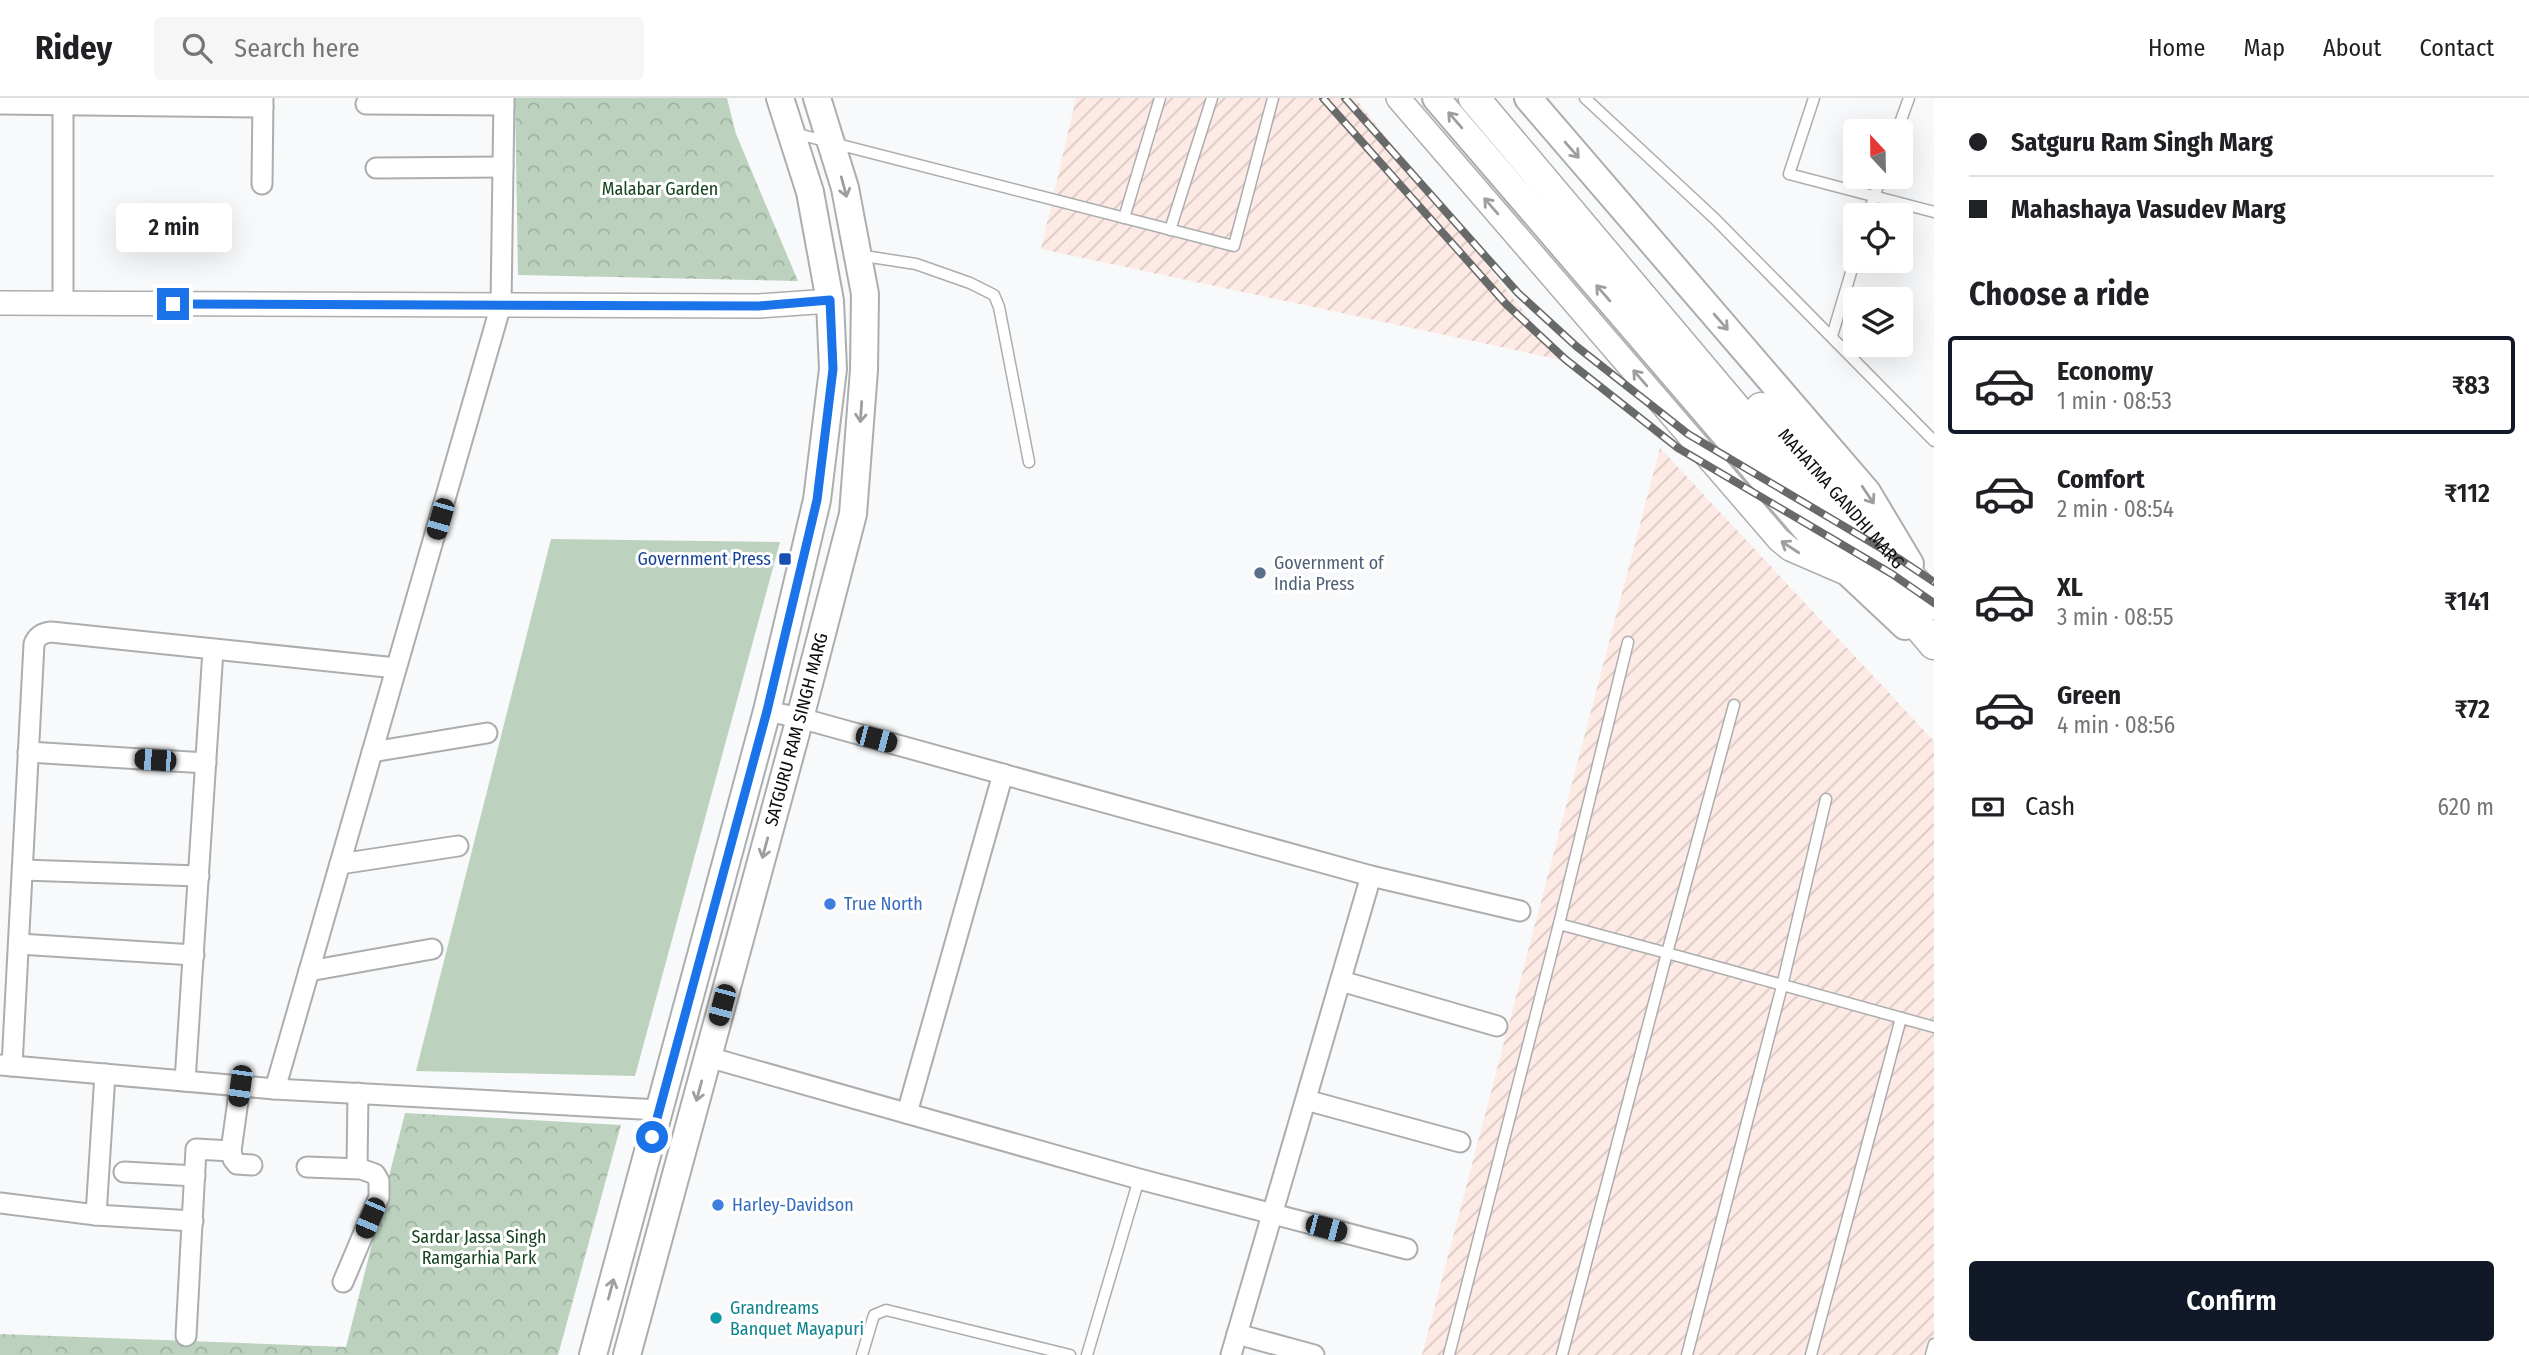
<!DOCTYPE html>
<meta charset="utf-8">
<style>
body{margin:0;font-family:"Fira Sans Condensed",sans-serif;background:#f6f6f6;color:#202124;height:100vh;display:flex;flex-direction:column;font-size:26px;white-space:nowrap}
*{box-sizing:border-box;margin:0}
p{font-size:23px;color:#757577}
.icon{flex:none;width:38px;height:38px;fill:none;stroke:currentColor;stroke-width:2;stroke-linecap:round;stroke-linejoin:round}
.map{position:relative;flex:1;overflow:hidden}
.drawer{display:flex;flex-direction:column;background:#fff;width:595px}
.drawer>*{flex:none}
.top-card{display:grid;align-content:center;height:154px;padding:0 35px;background:#fff}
.needle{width:46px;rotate:338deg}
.buttons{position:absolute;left:1843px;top:21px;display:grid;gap:14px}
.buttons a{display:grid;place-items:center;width:70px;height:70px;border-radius:7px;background:#fff;box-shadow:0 7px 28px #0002;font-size:35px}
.end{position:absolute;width:32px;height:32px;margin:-16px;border:9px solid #1a73e8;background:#fff;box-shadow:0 0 0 4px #fff}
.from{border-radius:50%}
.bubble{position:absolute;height:49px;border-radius:7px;background:#fff;box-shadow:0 7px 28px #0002;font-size:23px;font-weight:600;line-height:49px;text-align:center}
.car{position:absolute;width:21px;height:42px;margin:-21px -10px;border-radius:9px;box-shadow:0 0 5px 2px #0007;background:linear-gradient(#222 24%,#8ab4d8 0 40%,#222 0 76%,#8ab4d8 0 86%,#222 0)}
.top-card b{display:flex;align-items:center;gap:24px;height:66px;font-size:26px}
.top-card b+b{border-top:2px solid #e0e0e0}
.top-card i{width:18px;height:18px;background:#202124}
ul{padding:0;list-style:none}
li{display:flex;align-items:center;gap:21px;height:98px;margin:0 14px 10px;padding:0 21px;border:4px solid transparent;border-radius:7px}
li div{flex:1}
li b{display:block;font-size:26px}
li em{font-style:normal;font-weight:600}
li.on{border-color:#111827}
li>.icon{width:63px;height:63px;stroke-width:1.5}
h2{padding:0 35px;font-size:32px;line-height:84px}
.pay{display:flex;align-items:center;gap:18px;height:77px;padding:0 35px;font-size:26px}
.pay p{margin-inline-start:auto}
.primary-button{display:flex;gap:14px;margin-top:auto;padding:14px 35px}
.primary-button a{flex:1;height:80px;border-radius:7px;background:#111827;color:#fff;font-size:28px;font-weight:600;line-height:80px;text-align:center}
header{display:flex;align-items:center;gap:42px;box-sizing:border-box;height:98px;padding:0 35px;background:#fff;border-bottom:2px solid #e0e0e0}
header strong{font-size:33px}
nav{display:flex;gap:38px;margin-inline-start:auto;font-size:24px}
.search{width:490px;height:63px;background:#f6f6f6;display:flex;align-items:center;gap:18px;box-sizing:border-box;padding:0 24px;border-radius:7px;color:#757577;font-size:26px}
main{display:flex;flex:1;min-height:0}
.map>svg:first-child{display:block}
.industrial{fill:url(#industrial-furrows)}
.grass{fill:#bcd2be}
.park{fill:url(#park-crowns)}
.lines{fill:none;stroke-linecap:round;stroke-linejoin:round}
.service-casing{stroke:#acadae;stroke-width:13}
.minor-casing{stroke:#acadae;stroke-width:23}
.tertiary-casing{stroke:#acadae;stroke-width:26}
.secondary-casing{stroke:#acadae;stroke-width:30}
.primary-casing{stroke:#acadae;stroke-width:33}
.service{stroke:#fff;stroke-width:10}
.minor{stroke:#fff;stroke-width:19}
.tertiary{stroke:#fff;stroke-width:23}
.secondary{stroke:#fff;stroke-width:26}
.primary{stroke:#fff;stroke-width:30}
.rail-casing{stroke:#686969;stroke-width:8}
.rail{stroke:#fff;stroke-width:5;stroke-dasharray:16;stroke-linecap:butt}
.oneway{stroke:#9e9e9e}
.route{stroke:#1a73e8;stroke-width:9}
.transit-dot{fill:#1a4fb4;stroke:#fff;stroke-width:2.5}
.service-dot{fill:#5c6f8a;stroke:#fff;stroke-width:2.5}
.shop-dot{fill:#3f7fe0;stroke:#fff;stroke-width:2.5}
.culture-dot{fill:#0f9aa8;stroke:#fff;stroke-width:2.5}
.labels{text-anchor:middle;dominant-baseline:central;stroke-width:6;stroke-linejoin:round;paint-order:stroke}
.park-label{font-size:18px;fill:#144320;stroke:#fff}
.street-label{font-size:18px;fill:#0c0d0d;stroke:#fff}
.transit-label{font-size:18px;fill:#164399;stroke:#fff;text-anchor:end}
.service-label{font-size:18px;fill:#4e5e75;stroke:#fff;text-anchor:start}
.shop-label{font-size:18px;fill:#366cbe;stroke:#fff;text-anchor:start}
.culture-label{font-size:18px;fill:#0d838f;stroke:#fff;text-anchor:start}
</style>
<header>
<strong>Ridey</strong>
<div class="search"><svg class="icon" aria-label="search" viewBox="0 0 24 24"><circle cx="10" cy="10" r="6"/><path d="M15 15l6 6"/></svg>Search here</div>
<nav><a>Home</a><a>Map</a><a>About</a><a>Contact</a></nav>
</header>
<main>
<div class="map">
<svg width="1934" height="1257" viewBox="0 0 1934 1257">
<defs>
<pattern id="industrial-furrows" width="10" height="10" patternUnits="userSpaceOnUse" patternTransform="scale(1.75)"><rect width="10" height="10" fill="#feeae4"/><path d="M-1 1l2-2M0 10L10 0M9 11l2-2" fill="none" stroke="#d8c8c2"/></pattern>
<pattern id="park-crowns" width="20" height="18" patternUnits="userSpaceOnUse" patternTransform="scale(1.75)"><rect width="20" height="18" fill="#bcd2be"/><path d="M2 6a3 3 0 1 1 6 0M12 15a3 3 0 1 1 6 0" fill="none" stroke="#a0b3a2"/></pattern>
</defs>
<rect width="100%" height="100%" fill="#f8f9fa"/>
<g class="industrial">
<path d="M1076,0H1355L1562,262L1041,151Z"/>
<path d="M1660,350L1934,643V1257H1422Z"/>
</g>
<path class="grass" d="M551,441L780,444L635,978L416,973Z"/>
<g class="park">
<path d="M515,0H727L736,36L798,183L518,177Z"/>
<path d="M405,1015L621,1027L558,1257H0V1236L346,1249Z"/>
</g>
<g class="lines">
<defs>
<g id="service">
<path d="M1585,0L1714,120L1934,343"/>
<path d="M1814,0L1789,76L1934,114"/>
<path d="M1897,33L1909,0"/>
<path d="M794,35L1234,148L1273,0"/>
<path d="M1868,117L1881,79"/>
<path d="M1124,120L1160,0"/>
<path d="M1170,132L1212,0"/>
<path d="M858,157L916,166L970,185L994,197L999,209L1029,364"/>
<path d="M1832,238L1855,161"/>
<path d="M1559,826L1628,544"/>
<path d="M862,1257L874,1217L886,1212L1070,1257"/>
<path d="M1087,1257L1139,1081"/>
<path d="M1449,1257L1559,826L1667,855L1734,607"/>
<path d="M1562,1257L1667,855L1934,929"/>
<path d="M1687,1257L1782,888L1826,701"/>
<path d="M1811,1257L1901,920"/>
<path d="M1931,1257L1934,1246"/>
</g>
<g id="minor">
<path d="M0,6L263,9"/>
<path d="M366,6L504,7"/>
<path d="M376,70L503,69"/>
<path d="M262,86L263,0"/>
<path d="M63,206V0"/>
<path d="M767,613L800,620L1371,778L1520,813"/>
<path d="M28,654L206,665"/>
<path d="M372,654L487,635"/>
<path d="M340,766L458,748"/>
<path d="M23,772L199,778"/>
<path d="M19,846L194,857"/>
<path d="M309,873L432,851"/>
<path d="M1341,883L1497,928"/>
<path d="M708,959L1139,1081L1407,1151"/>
<path d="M1,967L275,991L659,1012"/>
<path d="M12,968L34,546C37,538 42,535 51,534L396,570"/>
<path d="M185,983L213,552"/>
<path d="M240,988L231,1053L233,1061L237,1066L252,1067"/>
<path d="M275,991L501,207L504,0"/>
<path d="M1306,1002L1460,1044"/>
<path d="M907,1015L1003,676"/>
<path d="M307,1069L361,1071L375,1076L379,1083V1099L343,1184"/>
<path d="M357,1070L358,995"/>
<path d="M124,1074L195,1078"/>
<path d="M0,1105L96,1117L105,976"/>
<path d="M96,1117L193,1123"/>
<path d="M1237,1236L1314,1257"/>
<path d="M186,1238L196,1051L231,1053"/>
<path d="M1231,1257L1371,778"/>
</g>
<g id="tertiary">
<path d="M1398,0L1779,442L1790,451L1843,474"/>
<path d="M0,205L759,208L830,203"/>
</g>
<g id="secondary">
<path d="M1436,0L1823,451L1905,528"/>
<path d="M1528,0L1867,394L1910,466"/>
<path d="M593,1257L767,613L817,402L833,271L830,203L810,94L780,0"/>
<path id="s1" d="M627,1257L800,620L853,416L864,272L865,196L845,90L817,0"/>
</g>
<g id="primary">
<path d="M1474,0L1934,546"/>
<path id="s2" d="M1761,310L1934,506"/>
</g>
</defs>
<use href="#service" class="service-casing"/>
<use href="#minor" class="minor-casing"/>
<use href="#tertiary" class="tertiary-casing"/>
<use href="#secondary" class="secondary-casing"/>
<use href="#primary" class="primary-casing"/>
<use href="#service" class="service"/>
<use href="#minor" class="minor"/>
<use href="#tertiary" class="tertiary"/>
<use href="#secondary" class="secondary"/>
<use href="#primary" class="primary"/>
<defs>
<g id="rail">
<path d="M1323,0L1506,206L1565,261L1678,350L1892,476L1934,505"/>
<path d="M1345,0L1518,195L1576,248L1688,336L1901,462L1934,484"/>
</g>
</defs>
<use href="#rail" class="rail-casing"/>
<use href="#rail" class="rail"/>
</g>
<defs><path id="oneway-shaft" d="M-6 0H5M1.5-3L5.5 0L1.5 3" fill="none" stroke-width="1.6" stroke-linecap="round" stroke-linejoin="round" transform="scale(1.75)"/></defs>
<g class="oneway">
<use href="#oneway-shaft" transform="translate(1455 22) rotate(-131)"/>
<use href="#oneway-shaft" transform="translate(1572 52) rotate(49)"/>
<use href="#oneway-shaft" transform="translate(844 89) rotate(75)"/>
<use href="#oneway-shaft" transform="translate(1491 108) rotate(-131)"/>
<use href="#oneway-shaft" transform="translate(1603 195) rotate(-131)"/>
<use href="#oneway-shaft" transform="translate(1721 224) rotate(49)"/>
<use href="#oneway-shaft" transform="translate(1640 280) rotate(-131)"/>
<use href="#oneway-shaft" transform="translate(861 314) rotate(94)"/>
<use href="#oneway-shaft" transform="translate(1868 397) rotate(56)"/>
<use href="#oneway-shaft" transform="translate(1790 449) rotate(-147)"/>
<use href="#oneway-shaft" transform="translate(765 750) rotate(105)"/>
<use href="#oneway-shaft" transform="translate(699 993) rotate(105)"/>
<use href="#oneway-shaft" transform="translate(611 1191) rotate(-75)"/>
</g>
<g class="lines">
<path class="route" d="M173,206L759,208L830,202L833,271L817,402L767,613L652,1039"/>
</g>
<rect class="transit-dot" x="778" y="454" width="14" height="14" rx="3.5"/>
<circle class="service-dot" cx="1260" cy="475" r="7"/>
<g class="shop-dot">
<circle cx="830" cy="806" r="7"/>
<circle cx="718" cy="1107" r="7"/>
</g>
<circle class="culture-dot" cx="716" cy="1220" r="7"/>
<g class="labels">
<g class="park-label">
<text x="660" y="91">Malabar Garden</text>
<text x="479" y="1139">Sardar Jassa Singh<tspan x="479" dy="21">Ramgarhia Park</tspan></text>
</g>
<g class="street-label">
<text stroke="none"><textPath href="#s2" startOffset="121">MAHATMA GANDHI MARG</textPath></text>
<text stroke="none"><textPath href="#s1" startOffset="648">SATGURU RAM SINGH MARG</textPath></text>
</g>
<g class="transit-label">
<text x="771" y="461">Government Press</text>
</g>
<g class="service-label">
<text x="1274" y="465">Government of<tspan x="1274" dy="21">India Press</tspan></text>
</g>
<g class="shop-label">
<text x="844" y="806">True North</text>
<text x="732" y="1107">Harley-Davidson</text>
</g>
<g class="culture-label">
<text x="730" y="1210">Grandreams<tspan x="730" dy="21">Banquet Mayapuri</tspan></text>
</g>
</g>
</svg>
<div class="buttons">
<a><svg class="needle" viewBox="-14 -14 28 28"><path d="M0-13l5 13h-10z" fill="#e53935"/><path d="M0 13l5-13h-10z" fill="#757577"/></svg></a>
<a><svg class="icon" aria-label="locate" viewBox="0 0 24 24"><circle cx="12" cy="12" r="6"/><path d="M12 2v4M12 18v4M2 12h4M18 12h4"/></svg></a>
<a><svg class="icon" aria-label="layers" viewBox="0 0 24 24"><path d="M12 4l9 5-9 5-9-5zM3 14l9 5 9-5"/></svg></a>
</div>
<i class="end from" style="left:652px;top:1039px"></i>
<i class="end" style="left:173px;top:206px"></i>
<div class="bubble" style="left:116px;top:105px;width:116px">2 min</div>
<i class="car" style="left:440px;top:421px;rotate:196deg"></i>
<i class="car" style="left:876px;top:641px;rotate:105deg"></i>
<i class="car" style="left:155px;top:662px;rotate:274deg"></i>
<i class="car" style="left:722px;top:907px;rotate:195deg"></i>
<i class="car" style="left:240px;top:988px;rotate:188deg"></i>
<i class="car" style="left:370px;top:1120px;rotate:203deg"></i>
<i class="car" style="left:1326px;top:1130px;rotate:105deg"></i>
</div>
<section class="drawer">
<div class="top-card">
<b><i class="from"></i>Satguru Ram Singh Marg</b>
<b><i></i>Mahashaya Vasudev Marg</b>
</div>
<h2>Choose a ride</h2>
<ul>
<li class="on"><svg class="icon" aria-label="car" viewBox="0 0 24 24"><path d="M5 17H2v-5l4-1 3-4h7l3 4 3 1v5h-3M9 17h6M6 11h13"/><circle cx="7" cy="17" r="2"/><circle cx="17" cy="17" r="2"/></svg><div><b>Economy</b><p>1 min · 08:53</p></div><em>₹83</em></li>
<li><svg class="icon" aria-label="car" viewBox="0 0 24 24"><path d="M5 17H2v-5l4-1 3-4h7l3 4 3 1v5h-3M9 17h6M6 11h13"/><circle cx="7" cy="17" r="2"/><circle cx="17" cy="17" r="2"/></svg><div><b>Comfort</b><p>2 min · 08:54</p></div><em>₹112</em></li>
<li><svg class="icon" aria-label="car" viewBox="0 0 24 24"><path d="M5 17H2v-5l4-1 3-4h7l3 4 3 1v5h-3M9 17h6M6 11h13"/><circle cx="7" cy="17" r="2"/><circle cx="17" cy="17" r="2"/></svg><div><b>XL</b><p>3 min · 08:55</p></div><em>₹141</em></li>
<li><svg class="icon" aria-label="car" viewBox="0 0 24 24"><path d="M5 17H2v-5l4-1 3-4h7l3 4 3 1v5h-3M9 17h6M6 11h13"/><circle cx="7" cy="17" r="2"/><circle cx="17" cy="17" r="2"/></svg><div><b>Green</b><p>4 min · 08:56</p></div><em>₹72</em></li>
</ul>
<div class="pay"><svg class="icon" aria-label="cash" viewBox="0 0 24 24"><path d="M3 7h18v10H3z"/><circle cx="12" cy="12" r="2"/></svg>Cash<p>620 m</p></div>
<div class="primary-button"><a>Confirm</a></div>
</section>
</main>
